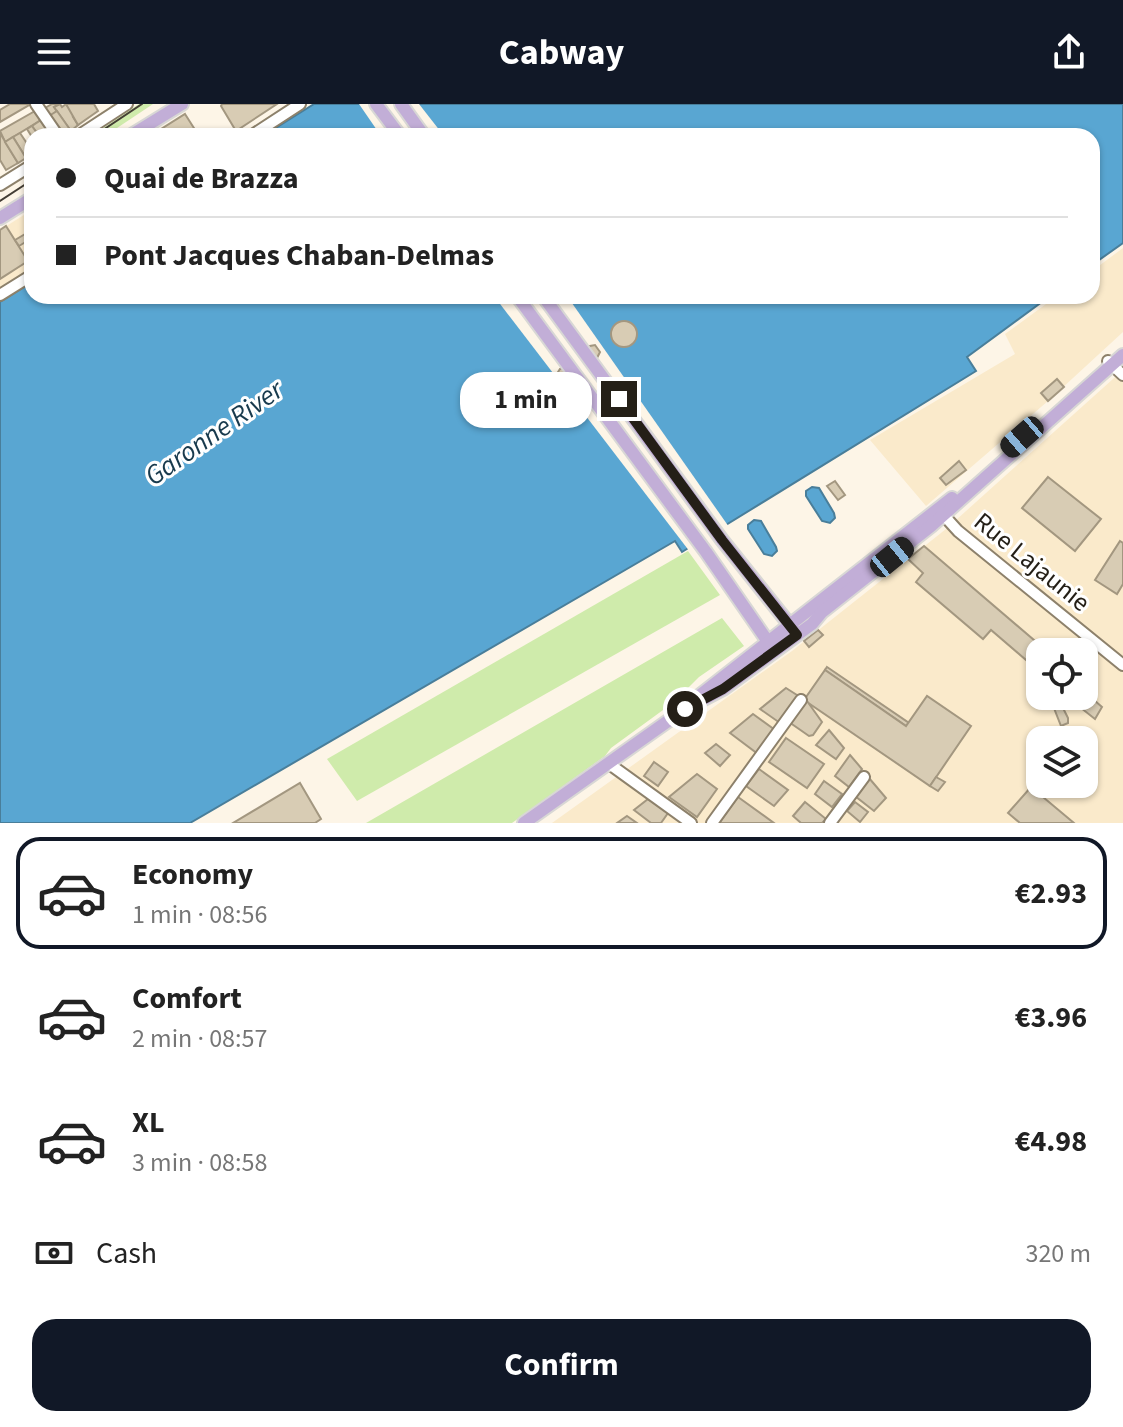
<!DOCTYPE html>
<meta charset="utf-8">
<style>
body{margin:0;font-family:"Source Sans 3",sans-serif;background:#f2f2f2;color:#222;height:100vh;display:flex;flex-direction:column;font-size:30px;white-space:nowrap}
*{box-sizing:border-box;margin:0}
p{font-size:26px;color:#767676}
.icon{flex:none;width:44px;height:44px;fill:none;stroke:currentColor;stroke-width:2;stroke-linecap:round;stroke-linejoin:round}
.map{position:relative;height:719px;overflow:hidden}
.side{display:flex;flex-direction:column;background:#fff;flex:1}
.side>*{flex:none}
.hud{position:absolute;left:24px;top:24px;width:1076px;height:176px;border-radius:24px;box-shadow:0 2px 6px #0004;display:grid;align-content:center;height:176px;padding:0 32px;background:#fff}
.fabs{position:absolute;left:1026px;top:534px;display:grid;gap:16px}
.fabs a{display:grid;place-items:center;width:72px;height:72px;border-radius:16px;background:#fff;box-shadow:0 2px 6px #0004;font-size:40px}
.end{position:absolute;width:36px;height:36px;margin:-18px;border:10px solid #241f17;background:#fff;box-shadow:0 0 0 4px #fff}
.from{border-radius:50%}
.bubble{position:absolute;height:56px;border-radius:24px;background:#fff;box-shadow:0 2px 6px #0004;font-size:26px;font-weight:700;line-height:56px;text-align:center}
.car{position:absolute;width:24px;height:48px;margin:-24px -12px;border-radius:10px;box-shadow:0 0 6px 2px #0007;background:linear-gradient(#222 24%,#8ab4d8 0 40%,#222 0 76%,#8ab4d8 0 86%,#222 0)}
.hud b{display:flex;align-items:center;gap:28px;height:76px;font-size:30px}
.hud b+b{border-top:2px solid #e0e0e0}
.hud i{width:20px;height:20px;background:#222}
ul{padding:14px 0 0;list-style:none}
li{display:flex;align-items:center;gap:24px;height:112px;margin:0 16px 12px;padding:0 16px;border:4px solid transparent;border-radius:24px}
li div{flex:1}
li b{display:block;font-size:30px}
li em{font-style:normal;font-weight:700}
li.selected{border-color:#111827}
li>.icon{width:72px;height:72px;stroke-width:1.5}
.pay{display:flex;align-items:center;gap:20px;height:88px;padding:0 32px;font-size:30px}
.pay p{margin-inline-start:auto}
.cta{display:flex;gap:16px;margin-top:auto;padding:16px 32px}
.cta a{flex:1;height:92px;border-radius:24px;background:#111827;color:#fff;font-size:32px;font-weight:700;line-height:92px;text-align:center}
header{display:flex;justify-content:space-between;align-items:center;height:104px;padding:0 32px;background:#111827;color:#fff;font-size:36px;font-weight:700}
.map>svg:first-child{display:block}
.built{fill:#faeacb;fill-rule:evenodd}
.green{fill:#cfebab}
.water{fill:#59a6d2;stroke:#497e9a;stroke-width:2}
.pier{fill:#fdf5e7}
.building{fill:#d8ccb4;stroke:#a39780;stroke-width:2}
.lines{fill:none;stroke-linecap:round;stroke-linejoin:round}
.minor-casing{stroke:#8d816b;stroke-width:14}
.major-casing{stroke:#d8d7d5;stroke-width:16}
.minor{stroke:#fff;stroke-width:10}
.major{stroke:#c2aed7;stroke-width:12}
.tram{stroke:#443e35;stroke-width:2}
.route{stroke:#241f17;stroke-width:10}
.labels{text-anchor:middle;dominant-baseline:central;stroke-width:6;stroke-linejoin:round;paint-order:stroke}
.street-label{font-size:26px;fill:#241f17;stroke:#fff}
.water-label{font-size:28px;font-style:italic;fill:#183a4d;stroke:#fff}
</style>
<header><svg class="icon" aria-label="menu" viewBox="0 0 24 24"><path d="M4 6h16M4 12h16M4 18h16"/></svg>Cabway<svg class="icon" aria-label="share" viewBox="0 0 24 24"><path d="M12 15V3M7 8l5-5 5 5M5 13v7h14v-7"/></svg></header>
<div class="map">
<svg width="1123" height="719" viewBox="0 0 1123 719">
<rect width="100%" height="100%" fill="#fdf5e7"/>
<g class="built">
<path d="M32,106V171L0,191V126Z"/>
<path d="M1123,144V228L1048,297L926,402L870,336L1015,250L1005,230L1057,192H1092V167Z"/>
<path d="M1123,266V719H552L792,547L946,425ZM1040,548H1084V592H1040ZM1040,636H1084V680H1040Z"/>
</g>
<g class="green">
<path d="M139,0H153L105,32H91Z"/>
<path d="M688,447L720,491L357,697L327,655Z"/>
<path d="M722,514L744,542L699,573L674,598L611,644L605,652L512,719H366Z"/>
</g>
<g class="water">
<path d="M314,0H1123V139L1092,161V32H263Z"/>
<path d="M32,178V192H1050L967,253L976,267L682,448L675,437L190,719H0V198Z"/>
<path d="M812,383L819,384L834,409L835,414L830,419L822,417L806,392V387Z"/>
<path d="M754,416L761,417L776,443L777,447L772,452L764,450L748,425V421Z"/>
</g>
<g class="pier">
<path d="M359,0H419L444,32H381Z"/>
<path d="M494,192H567L729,423L690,448Z"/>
</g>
<g class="building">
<path d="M10,0H31L0,18V6Z"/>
<path d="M52,0H59L54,3L57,7L50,12L45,4Z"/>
<path d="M60,0L62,3L66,0L75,12L73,13L78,21L71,27L54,3Z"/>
<path d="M66,0H94L98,7L78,21Z"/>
<path d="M222,0H277L236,27L221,2Z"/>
<path d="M35,7L41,16L5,38L0,27Z"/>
<path d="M57,7L71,27L63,31L49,12Z"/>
<path d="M185,10L199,32H150Z"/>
<path d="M41,16L52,32H39L32,22Z"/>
<path d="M32,22L39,32L32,33L27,25Z"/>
<path d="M0,29L18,59L6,66L0,56Z"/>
<path d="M20,29L32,47V50L26,54L13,33Z"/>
<path d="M13,33L26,54L18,59L5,38Z"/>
<path d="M6,122L28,157L0,175V126Z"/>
<path d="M32,126V134L19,142L15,136Z"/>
<circle cx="624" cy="230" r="13"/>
<path d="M595,241L600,248L597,254L588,245L590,242Z"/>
<path d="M565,264L570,271L567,277L558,268L560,265Z"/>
<circle cx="533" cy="286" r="13"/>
<path d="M1057,275L1064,283L1048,297L1041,289Z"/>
<path d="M959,357L966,366L946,381L940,374Z"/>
<path d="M1048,373L1101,415L1075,447L1022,404Z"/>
<path d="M835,377L845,391L838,396L827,382Z"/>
<path d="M1120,437L1123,439V480L1117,490L1095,476Z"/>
<path d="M924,442L1048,548H1040V568L991,526L983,535L916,478L923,469L908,455Z"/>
<path d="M818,526L823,531L809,543L804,537Z"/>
<path d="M827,563L909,619L906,622L825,566Z"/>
<path d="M825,566L906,622L927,592L971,622L930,682L804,596Z"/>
<path d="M786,584L800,593L780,619L760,605Z"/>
<path d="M1086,589L1102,603L1095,615L1076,600Z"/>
<path d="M1059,596L1068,614V619L1061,622L1052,599Z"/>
<path d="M807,597L822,618L813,631L809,632L789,618L803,598Z"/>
<path d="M753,610L775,626L758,650L730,629Z"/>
<path d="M829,626L844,644L836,655L816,641Z"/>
<path d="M786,634L824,660L807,684L769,658Z"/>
<path d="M716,640L730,651L720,662L705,649Z"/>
<path d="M850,651L862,665L849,683L835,672Z"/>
<path d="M654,658L668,668L658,682L644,672Z"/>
<path d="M759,665L788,686L774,702L746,682Z"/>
<path d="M697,670L717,685L697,713L669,693Z"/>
<path d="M936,673L945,678L938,687L930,682Z"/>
<path d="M869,674L886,694L874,707L855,692Z"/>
<path d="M824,677L842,690L832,703L815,690Z"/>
<path d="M300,679L321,715L315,719H233Z"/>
<path d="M1031,683L1074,719H1020L1008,709Z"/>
<path d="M738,693L774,719H719Z"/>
<path d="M648,695L668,709L661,719H651L634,706Z"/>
<path d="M805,698L826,715L822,719H801L793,712Z"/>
<path d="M855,698L868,708L860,718L847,707Z"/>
<path d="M627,712L637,719H617Z"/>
</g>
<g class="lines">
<defs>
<g id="minor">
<path d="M36,0L58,32"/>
<path d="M78,32L127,0"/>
<path d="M251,32L300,0"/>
<path d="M0,81L32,61"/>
<path d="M0,191L32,171"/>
<path d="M1108,257L1123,271"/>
<path d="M938,405L958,427L1123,561"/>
<path d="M608,659L691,719"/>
<path d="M712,719L801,596"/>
<path d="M830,719L864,673"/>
</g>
<g id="major">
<path d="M376,0L400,32"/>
<path d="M401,0L424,32"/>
<path d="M130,32L182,0"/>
<path d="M0,114L32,94"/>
<path d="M517,192L706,448L771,542"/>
<path d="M543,192L722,436L793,525"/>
<path d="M699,592L952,394"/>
<path d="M524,719L685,605L723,585L812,520L822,508L931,422L1123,251"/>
</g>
</defs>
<use href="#minor" class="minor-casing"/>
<use href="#major" class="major-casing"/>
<use href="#minor" class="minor"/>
<use href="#major" class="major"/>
<g class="tram">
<path d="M94,32L142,0"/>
<path d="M0,97L32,76"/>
</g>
</g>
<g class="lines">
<path class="route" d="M619,295L722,436L797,531L723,585L685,605"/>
</g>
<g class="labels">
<g class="street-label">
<text transform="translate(1032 458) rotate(39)">Rue Lajaunie</text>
</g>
<g class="water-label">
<text transform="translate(214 329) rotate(-35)">Garonne River</text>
</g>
</g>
</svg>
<div class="fabs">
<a><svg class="icon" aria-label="locate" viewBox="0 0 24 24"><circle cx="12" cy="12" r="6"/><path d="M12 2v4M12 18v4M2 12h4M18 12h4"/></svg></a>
<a><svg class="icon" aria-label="layers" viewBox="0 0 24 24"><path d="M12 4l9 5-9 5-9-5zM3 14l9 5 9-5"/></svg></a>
</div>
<i class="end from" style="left:685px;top:605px"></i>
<i class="end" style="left:619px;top:295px"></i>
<div class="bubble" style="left:460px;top:268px;width:132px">1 min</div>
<i class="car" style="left:1022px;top:333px;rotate:229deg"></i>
<i class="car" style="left:892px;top:453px;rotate:51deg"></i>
<div class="hud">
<b><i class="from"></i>Quai de Brazza</b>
<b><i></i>Pont Jacques Chaban-Delmas</b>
</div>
</div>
<section class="side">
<ul>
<li class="selected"><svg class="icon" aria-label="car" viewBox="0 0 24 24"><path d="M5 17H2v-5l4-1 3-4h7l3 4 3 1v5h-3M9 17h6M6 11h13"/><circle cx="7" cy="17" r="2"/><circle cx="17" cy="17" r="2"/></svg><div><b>Economy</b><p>1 min · 08:56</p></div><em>€2.93</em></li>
<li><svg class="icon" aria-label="car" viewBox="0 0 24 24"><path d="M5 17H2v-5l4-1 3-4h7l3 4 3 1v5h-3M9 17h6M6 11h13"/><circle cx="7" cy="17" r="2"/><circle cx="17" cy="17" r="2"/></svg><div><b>Comfort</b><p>2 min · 08:57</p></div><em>€3.96</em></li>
<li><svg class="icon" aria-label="car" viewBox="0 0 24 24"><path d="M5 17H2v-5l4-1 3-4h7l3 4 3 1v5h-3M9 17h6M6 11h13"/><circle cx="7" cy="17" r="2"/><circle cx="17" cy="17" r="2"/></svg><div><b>XL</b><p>3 min · 08:58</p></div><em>€4.98</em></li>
</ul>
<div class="pay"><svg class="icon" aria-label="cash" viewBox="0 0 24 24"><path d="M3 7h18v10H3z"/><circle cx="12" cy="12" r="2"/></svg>Cash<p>320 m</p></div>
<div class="cta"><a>Confirm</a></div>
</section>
